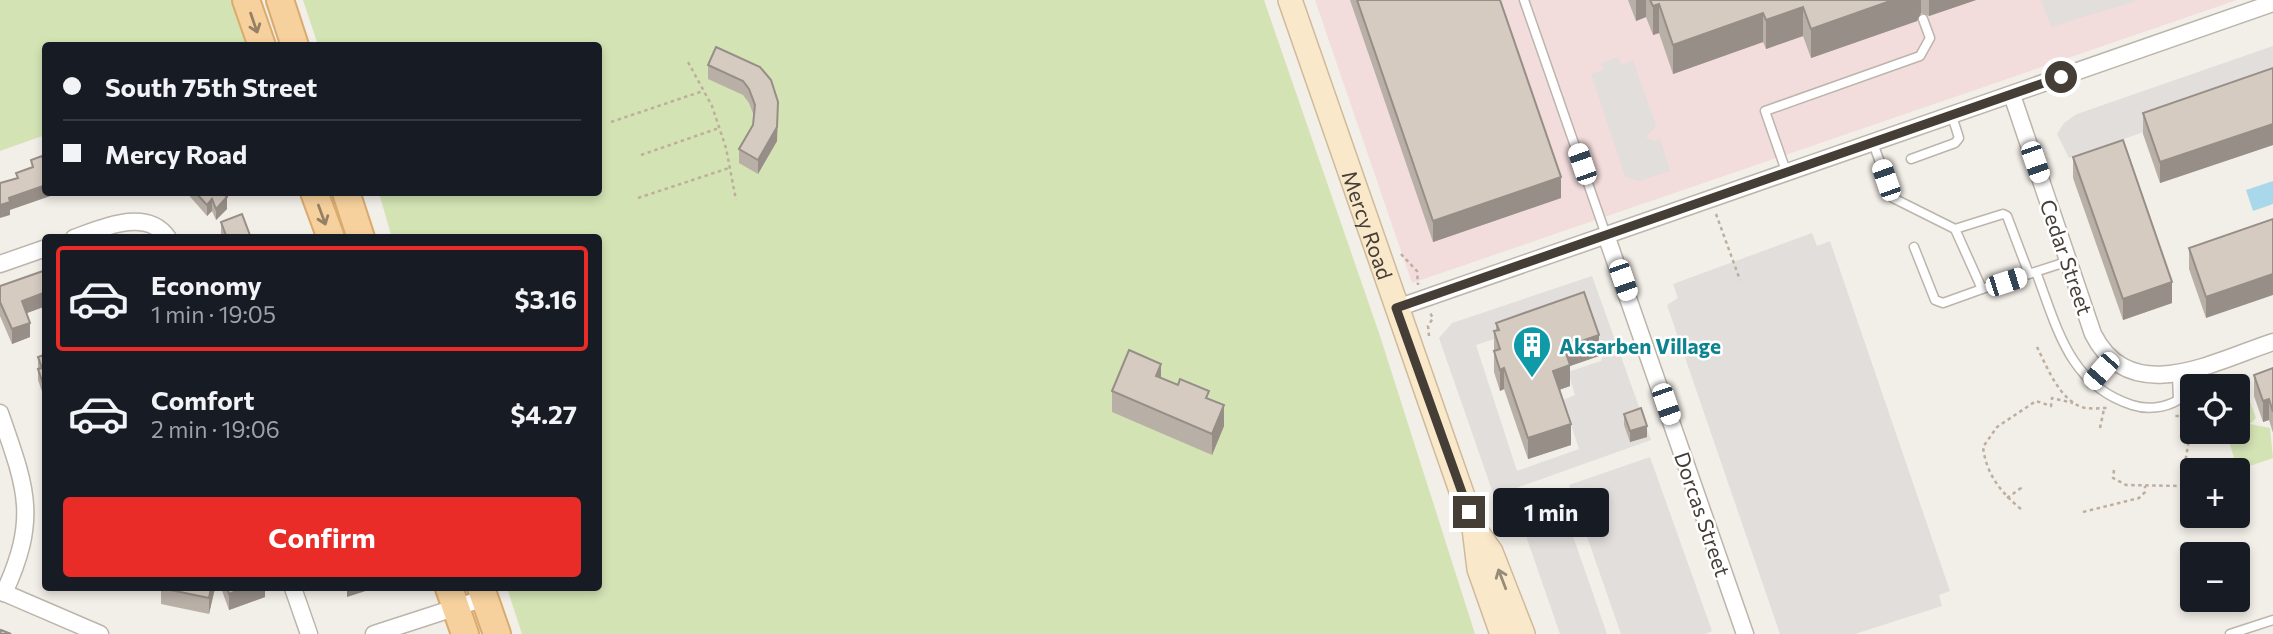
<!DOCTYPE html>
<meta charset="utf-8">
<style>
body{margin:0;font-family:Commissioner,sans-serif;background:#20242c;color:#f1f3f6;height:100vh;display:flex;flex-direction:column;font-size:26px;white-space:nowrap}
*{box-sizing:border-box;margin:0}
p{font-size:23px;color:#9ea1a6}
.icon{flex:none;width:38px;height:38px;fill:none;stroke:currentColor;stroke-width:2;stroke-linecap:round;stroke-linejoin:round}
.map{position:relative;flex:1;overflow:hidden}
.panel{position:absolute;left:42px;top:234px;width:560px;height:357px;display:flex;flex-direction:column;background:#171b24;border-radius:7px;box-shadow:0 4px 10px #0003}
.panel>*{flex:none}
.top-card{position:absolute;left:42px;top:42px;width:560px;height:154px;border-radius:7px;box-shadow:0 4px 10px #0003;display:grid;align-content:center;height:154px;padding:0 21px;background:#171b24}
.tools{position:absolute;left:2180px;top:374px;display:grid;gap:14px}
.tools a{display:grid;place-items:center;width:70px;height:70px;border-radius:7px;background:#171b24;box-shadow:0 4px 10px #0003;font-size:35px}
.end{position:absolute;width:32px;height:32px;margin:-16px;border:9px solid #453e37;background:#fff;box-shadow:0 0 0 4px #fff}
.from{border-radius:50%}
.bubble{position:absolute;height:49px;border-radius:7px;background:#171b24;box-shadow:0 4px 10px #0003;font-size:23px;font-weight:700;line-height:49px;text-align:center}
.car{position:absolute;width:21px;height:42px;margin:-21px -10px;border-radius:9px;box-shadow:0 0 5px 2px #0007;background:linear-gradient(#fff 24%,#345 0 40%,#fff 0 76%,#345 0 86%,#fff 0)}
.top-card b{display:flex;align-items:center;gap:24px;height:66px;font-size:26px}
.top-card b+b{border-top:2px solid #363941}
.top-card i{width:18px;height:18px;background:#f1f3f6}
ul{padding:12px 0 0;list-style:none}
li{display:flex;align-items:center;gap:21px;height:105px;margin:0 14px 10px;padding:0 7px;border:4px solid transparent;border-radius:7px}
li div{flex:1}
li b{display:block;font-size:26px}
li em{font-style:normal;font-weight:700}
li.on{border-color:#e92c28}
li>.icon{width:63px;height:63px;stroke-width:1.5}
.button{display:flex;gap:14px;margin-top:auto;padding:14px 21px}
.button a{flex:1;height:80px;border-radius:7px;background:#e92c28;color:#fff;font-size:28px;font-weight:700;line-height:80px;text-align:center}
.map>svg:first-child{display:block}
.medical{fill:#f2dcdc}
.green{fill:#d4e3b4}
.parking{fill:#e1dedc;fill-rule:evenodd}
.water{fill:#a9d8ea}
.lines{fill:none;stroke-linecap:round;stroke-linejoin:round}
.lane-casing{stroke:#bdb4ab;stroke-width:11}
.street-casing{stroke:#bdb4ab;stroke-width:19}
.secondary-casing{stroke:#cfba9a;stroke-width:26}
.primary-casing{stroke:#daab6e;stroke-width:30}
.path{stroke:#beae9d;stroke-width:2.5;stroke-dasharray:3.5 3.5;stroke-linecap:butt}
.lane{stroke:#fff;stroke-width:8}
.street{stroke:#fff;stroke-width:16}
.secondary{stroke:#fae8ca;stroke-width:23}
.primary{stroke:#f6d19d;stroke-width:26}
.wall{fill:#b8afa6}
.shaded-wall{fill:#968e87}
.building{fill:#d6cbc1;stroke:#968e87;stroke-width:2}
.oneway{stroke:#958065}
.oneway2{stroke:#968a79}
.route{stroke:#453e37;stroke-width:9}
.labels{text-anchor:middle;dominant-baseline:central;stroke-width:5;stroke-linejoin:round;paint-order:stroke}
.street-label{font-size:21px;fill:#453e37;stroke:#fff}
.culture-label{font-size:21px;font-weight:bold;fill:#0d838f;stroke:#fff;text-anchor:start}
</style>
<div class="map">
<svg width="2273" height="634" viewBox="0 0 2273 634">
<rect width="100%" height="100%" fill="#f2eee8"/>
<path class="medical" d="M1315,0H2237L1412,283Z"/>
<g class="green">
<path d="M0,0H234L249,45L46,46L45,135L0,151Z"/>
<path d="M303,0H1264L1380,336L1475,634H522L507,588H598V238H392L379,193L598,192V46L318,45Z"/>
<path d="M2248,396L2256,418L2250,424L2270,428L2273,458L2238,470L2226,432H2238V399Z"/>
</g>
<g class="parking">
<path d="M2041,0H2139L2051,27Z"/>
<path d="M2273,46V87L2069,158L2057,134L2064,123L2077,114Z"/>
<path d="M1618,57L1621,65L1633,60L1656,126L1646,137L1653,141L1660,139L1670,171L1639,181L1625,176L1591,74L1603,70L1601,63Z"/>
<path d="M1812,233L1817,246L1830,241L1950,591L1939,595L1942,606L1855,634H1780L1667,305L1678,298L1673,284Z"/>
<path d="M1592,276L1651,440L1494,496L1439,338L1452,323ZM1583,309L1591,314L1604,353L1601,361L1568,372L1575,395L1563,400L1579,449L1517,471L1476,345Z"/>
<path d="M1650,457L1712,631L1705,634H1621L1569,485Z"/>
<path d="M1567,519L1607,634H1560L1525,533Z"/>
</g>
<path class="water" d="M2273,181V204L2253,211L2246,190Z"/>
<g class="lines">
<defs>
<g id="lane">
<path d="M1524,0L1606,235"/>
<path d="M1873,143L1893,198L1955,229L1982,289L2069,261"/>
<path d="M1911,159L1955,143L1959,138L1952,116"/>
<path d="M1786,171L1765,111L1920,56L1930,38L1923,19"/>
<path d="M1955,229L2003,214L2007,216L2029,274"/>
<path d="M1914,247L1935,300L1943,303L1982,289"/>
<path d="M2036,272C2057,327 2069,385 2132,405C2147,410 2165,408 2178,400L2177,374"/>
<path d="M2091,383L2112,359"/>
<path d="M2230,634L2273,620"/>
</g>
<g id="street">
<path d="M2012,95L2093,334C2131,409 2215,361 2273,342"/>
<path d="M1606,235L1745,634"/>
<path d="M74,238C102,228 147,207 168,238"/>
<path d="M0,264L46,248"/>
<path d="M1397,308L2273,3"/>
<path d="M0,413C26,488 39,517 4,593"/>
<path d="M293,588L309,634"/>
<path d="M0,591L100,634"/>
<path d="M374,634L485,598"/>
</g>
<g id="secondary">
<path id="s1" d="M1290,0L1474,528L1491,552L1523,634"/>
<path d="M1474,528L1479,569L1502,634"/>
</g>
<g id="primary">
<path d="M246,0L262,46"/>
<path d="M280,0L295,46"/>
<path d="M314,192L331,238"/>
<path d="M346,192L361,238"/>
<path d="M449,588L465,634"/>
<path d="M481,588L497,634"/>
</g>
</defs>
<use href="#lane" class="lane-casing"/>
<use href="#street" class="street-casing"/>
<use href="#secondary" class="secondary-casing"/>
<use href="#primary" class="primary-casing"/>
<g class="path">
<path d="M688,62L712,106L726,148L736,200"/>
<path d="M611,122L703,91"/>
<path d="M641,155L719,128"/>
<path d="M533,194L537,192"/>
<path d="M638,198L729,168"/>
<path d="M1716,214L1740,280"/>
<path d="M1401,254L1417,271L1418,285"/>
<path d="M1429,336L1428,326L1433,318L1430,313"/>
<path d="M2037,347C2047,367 2058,396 2079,406C2088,410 2098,408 2107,408"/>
<path d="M2100,428L2104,409"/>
<path d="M2114,470L2113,478L2126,485L2181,486L2190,434L2183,416H2172"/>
<path d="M2007,498L2021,488L2020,486"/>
<path d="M2021,509C2000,492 1986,473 1983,447L1997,427L2036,401L2051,406L2052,398L2073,403"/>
<path d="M2083,512L2139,498L2145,492V486"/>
</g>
<use href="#lane" class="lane"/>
<use href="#street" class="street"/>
<use href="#secondary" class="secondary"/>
<use href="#primary" class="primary"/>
</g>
<g class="wall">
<path d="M1350,0H1500L1561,198L1433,242Z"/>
<path d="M1628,0H1976L1929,16L1921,13L1917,21L1811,58L1803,36L1766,49L1763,42L1673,74L1659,33L1653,35L1646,17L1636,21Z"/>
<path d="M708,65L760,67L777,141L758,174L739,163V149L753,125L754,116L749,103L743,95L708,79Z"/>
<path d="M2273,68V145L2160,183L2143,134V113Z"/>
<path d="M2073,157L2172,303L2123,320L2073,178Z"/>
<path d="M186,192H222L227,209L216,220L212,211L207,216Z"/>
<path d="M2273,219L2206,318L2189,269V248Z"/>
<path d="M221,222L251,238H222L221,233Z"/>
<path d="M0,286L46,306L26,313L30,337L12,344L0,316Z"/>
<path d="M1496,323L1599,356L1570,366V386L1559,390L1571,445L1528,459L1504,389L1500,391L1494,372V331L1496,330Z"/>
<path d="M46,354V403L38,380V357Z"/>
<path d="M2273,368V433L2269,420L2263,422L2254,396V375Z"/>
<path d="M1161,378L1209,399L1224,426L1212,455L1112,412V391Z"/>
<path d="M1624,414L1647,437L1630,442L1624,425Z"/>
<path d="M161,588H215L209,614L161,604Z"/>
<path d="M221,588H265V597L229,610Z"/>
</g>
<g class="shaded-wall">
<path d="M1636,0H1646V17L1636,21Z"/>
<path d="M1893,0H1921V13L1917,21L1811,58V29Z"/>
<path d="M1929,0H1976L1929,16Z"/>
<path d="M1659,4V33L1653,35V6Z"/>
<path d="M1803,7V36L1766,49V20Z"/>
<path d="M1763,13V42L1673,74V45Z"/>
<path d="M778,116L777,141L758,174V160Z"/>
<path d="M2273,124V145L2160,183V162Z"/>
<path d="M1561,177V198L1433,242V221Z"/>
<path d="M46,185V192H62L10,210V215L0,218V205L9,198Z"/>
<path d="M227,197V209L216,220V209Z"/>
<path d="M212,199V211L207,216V205Z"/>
<path d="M2273,274V295L2206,318V297Z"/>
<path d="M2172,282V303L2123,320V299Z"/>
<path d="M46,292V306L22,315V301Z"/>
<path d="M30,323V337L12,344V329Z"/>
<path d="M1599,335V356L1570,366V386L1553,392V371L1564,347Z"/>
<path d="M1161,364V385L1156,376Z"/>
<path d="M1504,368V389L1500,391V370Z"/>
<path d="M2269,399V420L2263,422V401Z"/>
<path d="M1224,405V426L1212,455V434Z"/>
<path d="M1571,424V445L1528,459V438Z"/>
<path d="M1647,426V437L1630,442V431Z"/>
<path d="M211,588H215L209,614V598Z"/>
<path d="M244,588H265V597L229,610V594Z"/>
<path d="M347,588H375L347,597Z"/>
</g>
<g class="building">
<path d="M1357,0H1500L1561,177L1433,221Z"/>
<path d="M1650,0H1893L1811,29L1803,7L1766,20L1763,13L1673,45L1659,4L1653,6Z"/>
<path d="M716,47L760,67L771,80L778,102L777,127L758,160L739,149L753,125L755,105L749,89L743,81L708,65Z"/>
<path d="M2273,68V124L2160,162L2143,113Z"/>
<path d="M2123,140L2172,282L2123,299L2073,157Z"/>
<path d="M42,156L46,163V185L9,198L10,202L0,205V183L18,178L16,173L33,167L31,160Z"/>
<path d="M195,192H222L227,197L216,209L212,199L207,205Z"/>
<path d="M242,214L251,238H227L221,222Z"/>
<path d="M2273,219V274L2206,297L2189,248Z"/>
<path d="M46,270V292L22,301L30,323L12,329L0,302V286Z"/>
<path d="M1584,292L1599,335L1564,347L1570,365L1553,371L1571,424L1528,438L1504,368L1500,370L1494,351L1500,349L1494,331L1499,330L1496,323Z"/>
<path d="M1129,350L1161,364L1156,376L1178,385L1180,379L1209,391L1206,398L1224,405L1212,434L1112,391Z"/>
<path d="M46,354V392L38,369L42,368L38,357Z"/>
<path d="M2273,368V412L2269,399L2263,401L2254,375Z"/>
<path d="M1641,408L1647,426L1630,431L1624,414Z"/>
<path d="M161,588H211L209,598Z"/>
<path d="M227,588H244L229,594Z"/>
<path d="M1,630L11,634H0Z"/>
</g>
<defs><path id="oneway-shaft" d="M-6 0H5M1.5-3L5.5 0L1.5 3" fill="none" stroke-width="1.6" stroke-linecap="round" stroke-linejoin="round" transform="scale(1.75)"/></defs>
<g class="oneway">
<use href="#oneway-shaft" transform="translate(254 23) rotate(71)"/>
<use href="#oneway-shaft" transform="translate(322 215) rotate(70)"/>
</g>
<use class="oneway2" href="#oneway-shaft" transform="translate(1502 579) rotate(-111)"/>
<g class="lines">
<path class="route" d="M1469,512L1396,308L2061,77"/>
</g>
<defs>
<symbol id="building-pin" viewBox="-11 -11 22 30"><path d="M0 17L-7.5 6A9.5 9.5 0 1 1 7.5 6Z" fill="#0f9aa8" stroke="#fff"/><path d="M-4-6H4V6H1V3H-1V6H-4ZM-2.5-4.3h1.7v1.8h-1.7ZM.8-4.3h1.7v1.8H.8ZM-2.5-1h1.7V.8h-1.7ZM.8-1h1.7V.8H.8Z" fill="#fff"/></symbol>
</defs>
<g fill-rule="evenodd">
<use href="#building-pin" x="1510" y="323" width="44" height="60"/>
</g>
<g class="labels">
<g class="street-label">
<text stroke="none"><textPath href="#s1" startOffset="238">Mercy Road</textPath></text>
<text transform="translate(2067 257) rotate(71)">Cedar Street</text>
<text transform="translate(1703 514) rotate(71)">Dorcas Street</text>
</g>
<g class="culture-label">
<text x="1559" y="345">Aksarben Village</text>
</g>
</g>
</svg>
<div class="tools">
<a><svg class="icon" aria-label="locate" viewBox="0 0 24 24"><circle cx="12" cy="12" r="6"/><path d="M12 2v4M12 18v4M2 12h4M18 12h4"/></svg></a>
<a>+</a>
<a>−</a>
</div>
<i class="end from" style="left:2061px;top:77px"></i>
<i class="end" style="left:1469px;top:512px"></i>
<div class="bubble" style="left:1493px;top:488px;width:116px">1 min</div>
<i class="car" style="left:2035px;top:162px;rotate:161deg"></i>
<i class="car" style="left:1582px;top:164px;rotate:341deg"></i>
<i class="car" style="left:1886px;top:180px;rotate:341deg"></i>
<i class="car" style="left:1623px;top:280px;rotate:161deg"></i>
<i class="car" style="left:2006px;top:282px;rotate:72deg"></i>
<i class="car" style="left:2101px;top:371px;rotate:221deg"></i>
<i class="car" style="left:1666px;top:404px;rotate:161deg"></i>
<div class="top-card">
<b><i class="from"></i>South 75th Street</b>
<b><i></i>Mercy Road</b>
</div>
<section class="panel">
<ul>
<li class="on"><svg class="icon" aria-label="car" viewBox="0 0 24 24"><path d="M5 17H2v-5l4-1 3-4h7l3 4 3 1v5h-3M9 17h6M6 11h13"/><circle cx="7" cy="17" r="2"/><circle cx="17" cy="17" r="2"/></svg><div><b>Economy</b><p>1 min · 19:05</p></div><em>$3.16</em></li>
<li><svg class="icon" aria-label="car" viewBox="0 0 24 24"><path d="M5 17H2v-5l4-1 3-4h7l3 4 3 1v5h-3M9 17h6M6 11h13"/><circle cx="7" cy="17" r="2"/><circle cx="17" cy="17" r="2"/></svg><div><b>Comfort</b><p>2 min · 19:06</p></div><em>$4.27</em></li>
</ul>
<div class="button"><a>Confirm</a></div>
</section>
</div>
